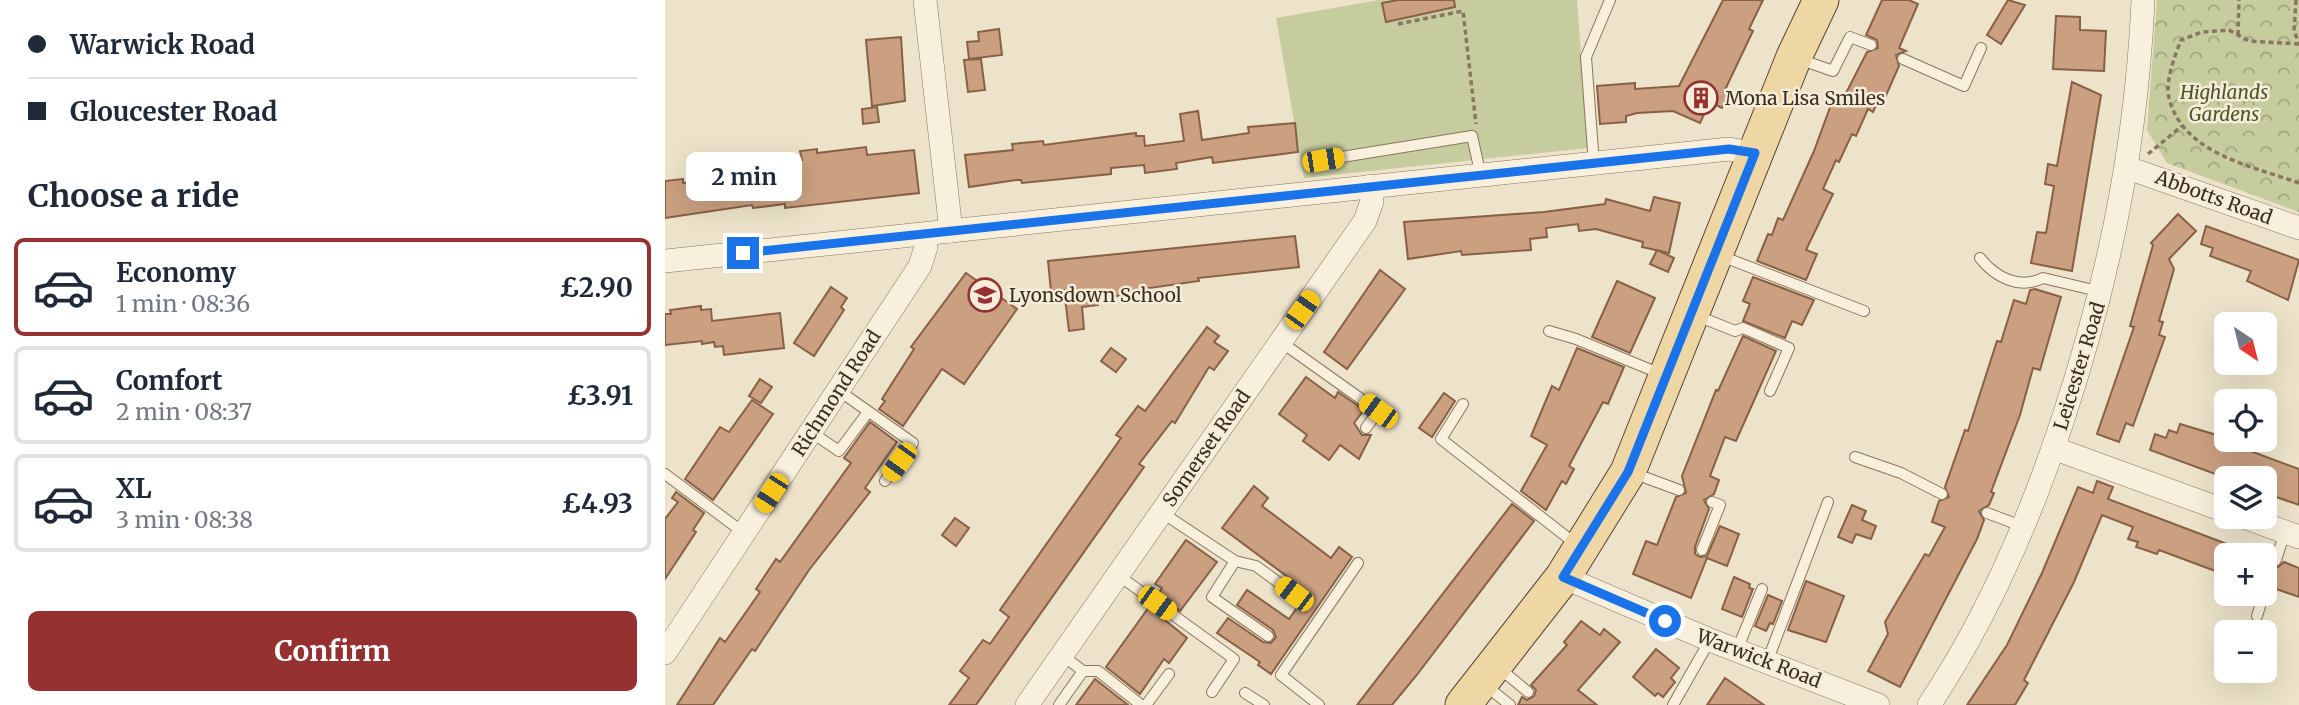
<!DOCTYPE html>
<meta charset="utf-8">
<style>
body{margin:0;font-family:Merriweather,serif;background:#f6f6f7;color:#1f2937;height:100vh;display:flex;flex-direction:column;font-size:26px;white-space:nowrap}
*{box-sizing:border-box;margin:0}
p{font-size:23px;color:#747a83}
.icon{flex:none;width:38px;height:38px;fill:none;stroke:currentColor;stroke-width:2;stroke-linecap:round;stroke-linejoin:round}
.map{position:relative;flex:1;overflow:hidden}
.details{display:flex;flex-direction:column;background:#fff;width:665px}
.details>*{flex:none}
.hud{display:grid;align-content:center;height:154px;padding:0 28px;background:#fff}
.needle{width:46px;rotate:145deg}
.tools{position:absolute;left:1549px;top:312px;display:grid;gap:14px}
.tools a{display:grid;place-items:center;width:63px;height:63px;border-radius:10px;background:#fff;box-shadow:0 7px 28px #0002;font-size:35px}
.end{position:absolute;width:32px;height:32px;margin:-16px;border:9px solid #1a73e8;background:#fff;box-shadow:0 0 0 4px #fff}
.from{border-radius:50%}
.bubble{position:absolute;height:49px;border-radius:10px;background:#fff;box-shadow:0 7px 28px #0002;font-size:23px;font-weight:700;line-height:49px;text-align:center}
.car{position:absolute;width:21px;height:42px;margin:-21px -10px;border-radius:9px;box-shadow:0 0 5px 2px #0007;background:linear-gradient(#f5c518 24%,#345 0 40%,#f5c518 0 76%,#345 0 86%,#f5c518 0)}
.hud b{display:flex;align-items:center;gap:24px;height:66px;font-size:26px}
.hud b+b{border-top:2px solid #e0e1e3}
.hud i{width:18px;height:18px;background:#1f2937}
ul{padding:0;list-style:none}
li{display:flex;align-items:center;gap:21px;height:98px;margin:0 14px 10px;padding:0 14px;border:4px solid #e0e1e3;border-radius:10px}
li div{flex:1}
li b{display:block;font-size:26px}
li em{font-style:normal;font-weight:700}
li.active{border-color:#963131}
li>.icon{width:63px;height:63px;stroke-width:1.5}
h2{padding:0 28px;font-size:32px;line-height:84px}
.action{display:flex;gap:14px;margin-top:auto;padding:14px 28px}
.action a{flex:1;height:80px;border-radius:10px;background:#963131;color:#fff;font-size:28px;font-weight:700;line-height:80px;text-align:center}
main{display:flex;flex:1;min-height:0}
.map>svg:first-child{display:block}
.grass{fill:#c6cc9e}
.forest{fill:url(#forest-crowns)}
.building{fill:#caa081;stroke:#886045;stroke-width:2}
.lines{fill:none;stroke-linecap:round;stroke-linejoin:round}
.lane-casing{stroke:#89765f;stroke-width:12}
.street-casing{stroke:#89765f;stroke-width:24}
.primary-casing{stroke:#584432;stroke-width:37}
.path{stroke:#89765f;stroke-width:3.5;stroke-dasharray:5 3.5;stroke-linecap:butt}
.lane{stroke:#f8f0dd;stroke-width:10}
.street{stroke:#f8f0dd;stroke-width:23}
.primary{stroke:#eed7a4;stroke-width:35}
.route{stroke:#1a73e8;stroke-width:9}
.labels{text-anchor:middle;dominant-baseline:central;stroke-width:5;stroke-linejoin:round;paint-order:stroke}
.park-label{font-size:19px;font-style:italic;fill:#4b5629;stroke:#f5edd9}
.poi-label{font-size:19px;fill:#3b2e21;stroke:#f5edd9;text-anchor:start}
.street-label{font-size:19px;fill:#3b2e21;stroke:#f5edd9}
</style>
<main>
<section class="details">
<div class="hud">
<b><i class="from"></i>Warwick Road</b>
<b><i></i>Gloucester Road</b>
</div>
<h2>Choose a ride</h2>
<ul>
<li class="active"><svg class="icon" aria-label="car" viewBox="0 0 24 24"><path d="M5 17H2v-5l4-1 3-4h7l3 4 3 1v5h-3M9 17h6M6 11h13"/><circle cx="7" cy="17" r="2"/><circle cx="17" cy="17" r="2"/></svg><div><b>Economy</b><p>1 min · 08:36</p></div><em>£2.90</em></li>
<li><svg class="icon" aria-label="car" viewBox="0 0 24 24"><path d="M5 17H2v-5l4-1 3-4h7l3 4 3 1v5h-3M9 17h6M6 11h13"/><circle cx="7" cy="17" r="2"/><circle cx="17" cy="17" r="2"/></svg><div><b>Comfort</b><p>2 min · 08:37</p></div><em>£3.91</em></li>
<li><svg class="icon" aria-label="car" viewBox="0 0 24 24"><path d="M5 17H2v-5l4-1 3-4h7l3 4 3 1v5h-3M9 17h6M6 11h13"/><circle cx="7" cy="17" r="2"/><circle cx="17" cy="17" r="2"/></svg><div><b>XL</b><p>3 min · 08:38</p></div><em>£4.93</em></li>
</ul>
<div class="action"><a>Confirm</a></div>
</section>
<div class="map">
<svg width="1634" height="705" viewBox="0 0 1634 705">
<defs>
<pattern id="forest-crowns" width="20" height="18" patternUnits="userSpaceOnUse" patternTransform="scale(1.75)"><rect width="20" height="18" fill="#c6cc9e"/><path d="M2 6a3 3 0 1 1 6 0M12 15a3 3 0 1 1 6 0" fill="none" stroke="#a2a680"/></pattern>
</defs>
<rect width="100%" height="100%" fill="#ede3ca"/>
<path class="grass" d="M714,0H912L923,148L639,178L611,18Z"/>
<path class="forest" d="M1492,0H1634V212L1502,163L1482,130Z"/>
<g class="building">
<path d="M733,0H789L790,7L721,22L717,3Z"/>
<path d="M1058,0H1098L1084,29L1088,31L1059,92L1064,94L1057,108L1045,102L1035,123L1008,111L972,113L961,116V122L935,124L932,86L970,83V89L1014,86Z"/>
<path d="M1217,0H1244L1253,4L1234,48L1241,51L1231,55L1234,66L1219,100L1214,99L1208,112L1203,109L1191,136L1187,134L1174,162L1171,160L1158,189L1168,194L1141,250L1152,254L1141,280L1092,261L1103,234L1107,235L1113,218L1118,220L1149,151L1167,102L1170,103L1173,97L1178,99L1202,52L1213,48L1212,40L1201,35Z"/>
<path d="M1343,0L1360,5L1336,44L1322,35Z"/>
<path d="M1391,16L1415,17V30L1441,31L1439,71L1388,69Z"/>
<path d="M334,29L337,55L304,59L302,42L314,41L313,32Z"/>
<path d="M236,37L240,101L207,106L201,40Z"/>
<path d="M316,59L320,90L303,92L299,60Z"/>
<path d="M1407,82L1436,95L1407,271L1366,263L1372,232L1381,233L1389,186L1380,184L1383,164L1392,166Z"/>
<path d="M212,107L214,122L198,124L197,109Z"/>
<path d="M533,111L537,140L584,133L583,127L630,123L633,152L548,163L547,157L511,163L512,169L480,173L479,165L446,168V174L357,183L356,180H351L304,187L300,155L348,150L347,144L378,141L379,145L471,133V136H479L480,146L519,141L515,114Z"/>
<path d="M201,147L202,155L249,150L254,193L120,208V204L88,208L87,205L0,218V181L18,179V183L64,177V172L115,167V162L137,160L135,151L152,149V153Z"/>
<path d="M989,197L1015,203L1004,253L977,247L978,242L931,229L914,231L913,224L881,228L882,237L865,239L866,250L797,255L796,251L743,259L739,222L879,212L940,204L941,199L985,211Z"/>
<path d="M1513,214L1531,231L1504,259L1509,269L1494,321L1498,322L1494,335L1500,337L1468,426L1461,423L1454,442L1432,434L1469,327L1465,326L1488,245L1486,243Z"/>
<path d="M1541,226L1634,260L1623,300L1582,281L1586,271L1545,256L1548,248L1536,244Z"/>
<path d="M630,236L634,267L533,278L534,281L484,288L485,294L432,297L433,305L417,307L419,329L404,331L399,290L386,291L383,261Z"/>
<path d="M992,250L1009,258L1003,272L985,264Z"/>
<path d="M715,270L740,289L682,369L659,352Z"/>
<path d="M301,273L352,309L299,384L277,369L238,426L214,409L220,401L217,399L249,349L246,347Z"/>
<path d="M1088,277L1149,300L1137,325L1127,321L1120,338L1078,321L1085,304L1078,301Z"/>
<path d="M952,281L990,298L965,353L927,337Z"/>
<path d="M166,287L182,298L176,307L179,310L149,356L129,343Z"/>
<path d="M1370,289L1396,297L1375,370L1368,368L1355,415L1326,492L1329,493L1324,505L1314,511L1319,520L1312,539L1235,687L1203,671L1223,634L1220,622L1260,554L1264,556L1280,527L1267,522L1274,501L1284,497L1280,487L1300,430L1303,431L1332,341L1336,342L1349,300L1361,304L1365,290Z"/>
<path d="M36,306V310L46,309L47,321L115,313L119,348L59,355L58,346L50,347L49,342L37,344V341L0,345V314H6L5,310Z"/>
<path d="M542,327L554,336L549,342L563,351L549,370L544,367L510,423L507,421L474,464L479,467L311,705H284L304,678L295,671L318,640L325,644L344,617L335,610L456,438L451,435L473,406L480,411Z"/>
<path d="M1078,336L1111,351L1071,441L1060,437L1045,476L1054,480L1049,494L1039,500L1044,509L1030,547V554L1035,557L1042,556L1055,526L1074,534L1062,566L1042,558L1026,598L968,574L981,541L992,545L1011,497L1021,493L1017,476L1051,390L1053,391Z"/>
<path d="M446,348L461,359L451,372L436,361Z"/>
<path d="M912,348L959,367L943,404L938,402L904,466L909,469L901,484L897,481L881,510L856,491L882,445L866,436L887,386L894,390Z"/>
<path d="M641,377L670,398L673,392L699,410L689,423L697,435H706L694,459L675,445L664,460L638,441L642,435L614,414Z"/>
<path d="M95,379L107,387L96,403L84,396Z"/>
<path d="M779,393L790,401L767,437L754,428Z"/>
<path d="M87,400L108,414L48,500L20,479L55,427L64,432Z"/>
<path d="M205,422L232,442L200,488L205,492L144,570L90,651L87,649L48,705H12L55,638L60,642L95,592L91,589L111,559L115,562L186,463L179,458Z"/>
<path d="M1515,424L1575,442L1585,451L1634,469V505L1600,493V478H1561L1485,450L1490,434L1501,438L1504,430L1512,433Z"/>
<path d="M1432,481L1448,487L1443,499L1591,555H1561V575L1494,550L1492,554L1471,547L1473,542L1463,539L1468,527L1437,515L1409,582L1359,680L1363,683L1350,705H1302L1342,645L1377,573L1413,487L1428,493Z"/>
<path d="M589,486L603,498L597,506L666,558L674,547L687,557L606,674L593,665L595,662L552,633L563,618L598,642L606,643L611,637L608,630L572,605L582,590L624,619L643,592L557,528Z"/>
<path d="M11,492L39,513L28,530L31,532L0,579V519L13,502L7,498Z"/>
<path d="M847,504L869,521L751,676L727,705H692Z"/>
<path d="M1187,505L1201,511L1197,520L1211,526L1206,539L1191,534L1187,543L1173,537Z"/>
<path d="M290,518L304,528L291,546L277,535Z"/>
<path d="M521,540L552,562L515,611L493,594L497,588L490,584Z"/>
<path d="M1600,555L1604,557L1608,567H1613L1619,562L1634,568V597L1600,585Z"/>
<path d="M1069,577L1085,584L1084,588L1088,589L1077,617L1057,609Z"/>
<path d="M1141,581L1179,596L1161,642L1123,630Z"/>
<path d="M1103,595L1117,601L1108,624L1105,623L1101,631L1090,626Z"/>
<path d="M484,607L522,638L504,663L499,659L475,694L441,667Z"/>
<path d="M916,621L935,635L939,629L955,642L913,690L932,705H853L857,697L862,700L869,696L871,690L866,685L902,645L899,642Z"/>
<path d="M991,649L1014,668L1006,678L1010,682L998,697L993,693L990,696L968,677Z"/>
<path d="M1060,678L1099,705H1042Z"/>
<path d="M430,679L463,705H411Z"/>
</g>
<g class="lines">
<defs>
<g id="lane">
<path d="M1134,59L1168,71L1185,37L1206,45"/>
<path d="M1238,59L1299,86L1316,48"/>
<path d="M658,160L807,136L816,176"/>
<path d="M929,164L921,57L945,0"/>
<path d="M1056,256L1199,311"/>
<path d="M1315,258C1330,277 1354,290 1378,278L1437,292"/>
<path d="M1030,315L1070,331L1078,328L1124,348L1105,391"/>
<path d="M884,331L911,339L996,374"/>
<path d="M616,342L713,411L701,428"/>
<path d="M173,390L248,443L220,481"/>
<path d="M798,404L776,439L912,545"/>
<path d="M146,432L174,451L203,412"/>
<path d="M1190,457L1236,473L1277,494"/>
<path d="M968,473L1014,490"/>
<path d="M0,474L79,533"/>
<path d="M496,512L570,561L591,566L629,594"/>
<path d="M1322,513L1359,527"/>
<path d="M1037,550L1055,505L1047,502"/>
<path d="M1611,560L1620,532"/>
<path d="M570,561L547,597L603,636"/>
<path d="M453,575L569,659L547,692"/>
<path d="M1592,616L1599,593"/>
<path d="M1072,650L1097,589"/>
<path d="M397,655L418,671H433L476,705"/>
<path d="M1102,662L1163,502"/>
<path d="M833,667L863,692"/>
<path d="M821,686L845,705"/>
<path d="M580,693L599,705"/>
<path d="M394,705L418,671"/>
<path d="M481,705L504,674"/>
<path d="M654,705L616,675L693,563"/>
<path d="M1008,705L1045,640"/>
</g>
<g id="street">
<path d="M260,0L286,231"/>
<path d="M1463,168L1634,228"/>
<path d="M0,261L1064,149L1090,154"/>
<path d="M1388,448L1561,511"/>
<path d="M1576,516L1634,537"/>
<path d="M898,577L1045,640L1213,705"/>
<path d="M0,653L255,266L261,247L260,234"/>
<path d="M362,705L700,221L707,201L706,186"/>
<path d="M1264,705C1323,617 1364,521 1397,422C1443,284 1472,145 1478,0"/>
</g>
<path id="primary" d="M798,705L898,577L963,472L1129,57L1156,0"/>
</defs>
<use href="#lane" class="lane-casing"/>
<use href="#street" class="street-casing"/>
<use href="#primary" class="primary-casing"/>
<g class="path">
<path d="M1631,0L1629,31L1634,43"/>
<path d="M733,24L798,11L811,124"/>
<path d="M1573,35L1574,0"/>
<path d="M1634,44L1584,41L1564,30L1537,32L1516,40C1510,56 1500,80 1504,98C1518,154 1587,166 1634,183"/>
<path d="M1483,154L1517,126"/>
</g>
<use href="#lane" class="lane"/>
<use href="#street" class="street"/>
<use href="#primary" class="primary"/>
</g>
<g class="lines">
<path class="route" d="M78,253L1064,149L1090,153L963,472L898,577L1000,621"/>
</g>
<defs>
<symbol id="building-ring" viewBox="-11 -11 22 22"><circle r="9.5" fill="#f5edd9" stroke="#963131" stroke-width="1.5"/><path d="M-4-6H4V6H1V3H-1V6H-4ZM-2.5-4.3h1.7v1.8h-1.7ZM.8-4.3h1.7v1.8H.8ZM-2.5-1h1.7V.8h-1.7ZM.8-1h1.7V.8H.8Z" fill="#963131"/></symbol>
<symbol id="school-ring" viewBox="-11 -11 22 22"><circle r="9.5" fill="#f5edd9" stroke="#963131" stroke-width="1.5"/><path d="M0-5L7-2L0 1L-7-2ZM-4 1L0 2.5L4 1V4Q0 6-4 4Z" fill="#963131"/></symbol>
</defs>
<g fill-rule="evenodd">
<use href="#building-ring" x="1017" y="79" width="38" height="38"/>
<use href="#school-ring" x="301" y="276" width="38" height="38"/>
</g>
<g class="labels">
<g class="park-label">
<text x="1559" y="92">Highlands<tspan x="1559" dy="22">Gardens</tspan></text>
</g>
<g class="poi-label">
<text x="1060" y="98">Mona Lisa Smiles</text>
<text x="344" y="295">Lyonsdown School</text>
</g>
<g class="street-label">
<text transform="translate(1549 197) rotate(20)">Abbotts Road</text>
<text transform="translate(1414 366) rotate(-73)">Leicester Road</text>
<text transform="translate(171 393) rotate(-57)">Richmond Road</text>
<text transform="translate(541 448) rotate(-55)">Somerset Road</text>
<text transform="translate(1094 658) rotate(21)">Warwick Road</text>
</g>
</g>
</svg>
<div class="tools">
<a><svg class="needle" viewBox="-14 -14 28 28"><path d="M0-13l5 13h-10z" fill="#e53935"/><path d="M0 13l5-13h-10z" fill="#747a83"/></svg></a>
<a><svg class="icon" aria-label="locate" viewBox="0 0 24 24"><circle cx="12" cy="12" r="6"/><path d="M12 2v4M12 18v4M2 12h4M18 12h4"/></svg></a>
<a><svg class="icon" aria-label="layers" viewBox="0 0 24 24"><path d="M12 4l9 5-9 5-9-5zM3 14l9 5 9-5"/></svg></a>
<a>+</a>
<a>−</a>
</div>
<i class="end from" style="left:1000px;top:621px"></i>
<i class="end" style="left:78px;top:253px"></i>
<div class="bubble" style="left:21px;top:152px;width:116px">2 min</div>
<i class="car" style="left:658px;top:160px;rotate:81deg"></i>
<i class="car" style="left:637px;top:310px;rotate:35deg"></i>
<i class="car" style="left:713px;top:411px;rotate:306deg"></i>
<i class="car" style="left:234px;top:462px;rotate:216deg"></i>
<i class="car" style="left:106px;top:493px;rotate:213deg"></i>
<i class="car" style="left:629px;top:594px;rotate:307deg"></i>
<i class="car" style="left:492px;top:603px;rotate:126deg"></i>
</div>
</main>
